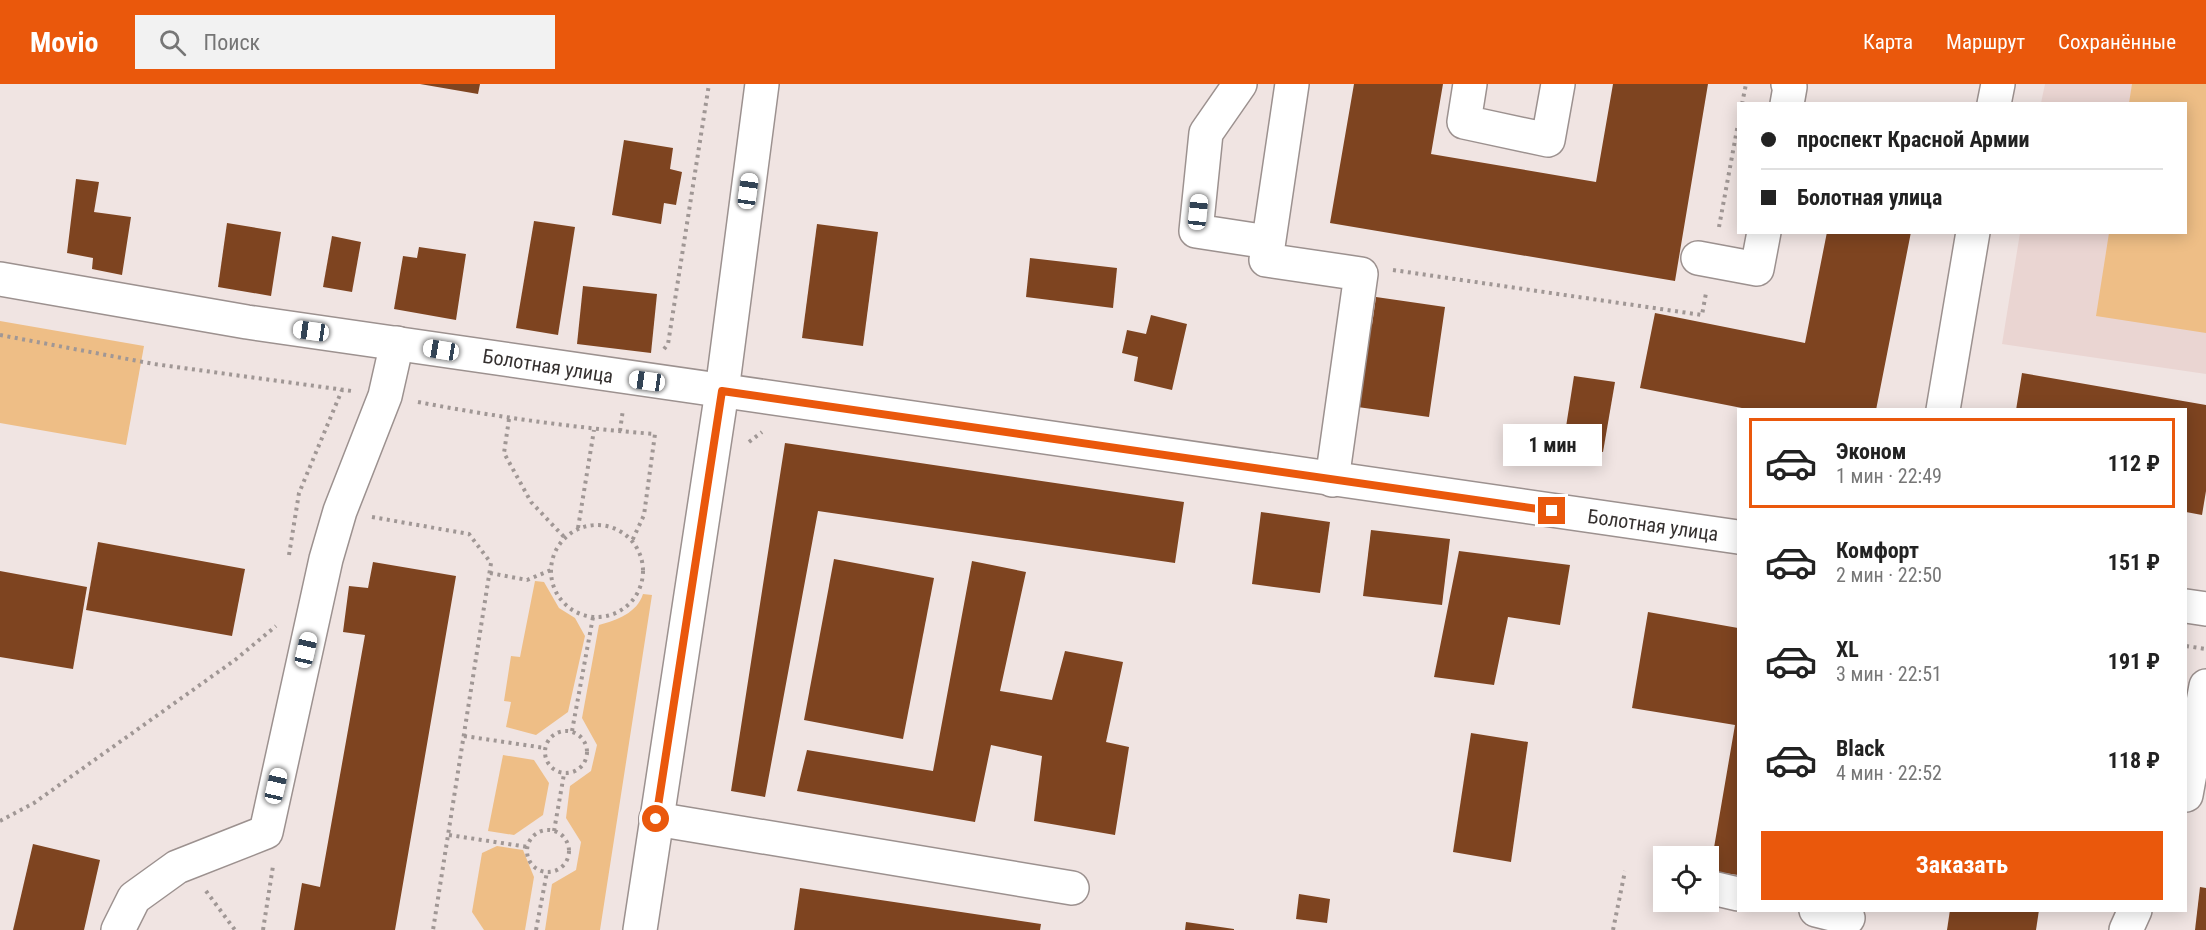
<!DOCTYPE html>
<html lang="ru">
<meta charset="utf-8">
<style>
body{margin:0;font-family:"Roboto Condensed",sans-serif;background:#f2f2f2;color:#222;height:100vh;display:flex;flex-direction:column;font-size:22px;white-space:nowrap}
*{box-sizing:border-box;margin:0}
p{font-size:20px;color:#767676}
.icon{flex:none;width:33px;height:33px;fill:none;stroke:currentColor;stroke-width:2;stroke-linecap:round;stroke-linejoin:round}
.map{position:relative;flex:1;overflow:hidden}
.panel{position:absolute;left:1737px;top:324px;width:450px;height:504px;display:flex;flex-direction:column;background:#fff;border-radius:0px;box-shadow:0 3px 15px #0003}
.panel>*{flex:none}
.top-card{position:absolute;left:1737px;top:18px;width:450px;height:132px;border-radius:0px;box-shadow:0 3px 15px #0003;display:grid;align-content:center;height:132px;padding:0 24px;background:#fff}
.tools{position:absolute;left:1653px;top:762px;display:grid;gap:12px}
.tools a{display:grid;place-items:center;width:66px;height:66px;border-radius:0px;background:#fff;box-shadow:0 3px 15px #0003;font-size:30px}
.end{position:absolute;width:27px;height:27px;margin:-14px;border:8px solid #ea580c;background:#fff;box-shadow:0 0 0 3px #fff}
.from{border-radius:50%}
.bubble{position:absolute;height:42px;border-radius:0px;background:#fff;box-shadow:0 3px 15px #0003;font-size:20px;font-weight:700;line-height:42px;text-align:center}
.car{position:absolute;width:18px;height:36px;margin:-18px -9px;border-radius:8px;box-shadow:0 0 4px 2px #0007;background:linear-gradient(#fff 24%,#345 0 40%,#fff 0 76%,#345 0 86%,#fff 0)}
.top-card b{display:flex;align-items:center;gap:21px;height:57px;font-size:22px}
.top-card b+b{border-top:2px solid #e0e0e0}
.top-card i{width:15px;height:15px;background:#222}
ul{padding:10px 0 0;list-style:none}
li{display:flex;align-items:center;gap:18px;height:90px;margin:0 12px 9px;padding:0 12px;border:3px solid transparent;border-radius:0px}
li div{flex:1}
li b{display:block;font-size:22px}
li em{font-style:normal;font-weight:700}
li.active{border-color:#ea580c}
li>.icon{width:54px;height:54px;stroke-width:1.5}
.action{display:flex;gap:12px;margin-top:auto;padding:12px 24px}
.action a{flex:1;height:69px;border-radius:0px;background:#ea580c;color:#fff;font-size:24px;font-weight:700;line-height:69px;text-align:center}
header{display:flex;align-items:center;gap:36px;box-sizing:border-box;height:84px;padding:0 30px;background:#ea580c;color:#fff}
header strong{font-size:28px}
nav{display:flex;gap:33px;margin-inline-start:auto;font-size:21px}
.search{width:420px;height:54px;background:#f2f2f2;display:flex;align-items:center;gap:15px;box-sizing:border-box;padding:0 21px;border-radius:0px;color:#767676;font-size:22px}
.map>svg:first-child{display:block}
.built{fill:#ead5d2}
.green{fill:#eebe86}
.building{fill:#7e4420}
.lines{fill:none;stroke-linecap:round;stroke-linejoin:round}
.minor-casing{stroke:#9c918f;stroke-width:36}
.major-casing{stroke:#9c918f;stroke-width:36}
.path{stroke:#a09795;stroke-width:4;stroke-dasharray:3 4.5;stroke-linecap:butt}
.minor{stroke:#fff;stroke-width:33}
.major{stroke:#fff;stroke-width:33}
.route{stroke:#ea580c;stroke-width:8}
.labels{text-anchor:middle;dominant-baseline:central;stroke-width:6;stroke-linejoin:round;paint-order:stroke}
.street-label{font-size:20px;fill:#35302f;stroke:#fff}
</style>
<header>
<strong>Movio</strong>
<div class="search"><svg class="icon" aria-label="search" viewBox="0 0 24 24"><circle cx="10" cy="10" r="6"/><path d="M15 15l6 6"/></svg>Поиск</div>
<nav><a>Карта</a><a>Маршрут</a><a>Сохранённые</a></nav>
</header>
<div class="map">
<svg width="2206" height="846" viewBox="0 0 2206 846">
<rect width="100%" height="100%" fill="#f0e4e2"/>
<path class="built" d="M2045,0H2206V290L2002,260L2020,149L2186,148V20L2041,19Z"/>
<g class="green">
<path d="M2132,0H2206V249L2096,232L2109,149L2186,148V20L2129,19Z"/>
<path d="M0,237L144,262L126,361L0,339Z"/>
<path d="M535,497L544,498L559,524L575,534L585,552L568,628L536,651L506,643L511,618L504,617L511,572L520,573Z"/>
<path d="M643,510L652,511L600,846H545L552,800L576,786L581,758L566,734L570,702L591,687L597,661L582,634L599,541C617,536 637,529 643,510Z"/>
<path d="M503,671L534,676L549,699L543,731L514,751L488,747Z"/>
<path d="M497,762L523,766L534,793L525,846H484L472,828L482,769Z"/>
</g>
<g class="building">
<path d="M420,0H480L478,10Z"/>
<path d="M1354,0H1443L1431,70L1596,98L1613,0H1708L1675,197L1330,139Z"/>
<path d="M624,56L673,64L670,85L682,88L676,121L664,119L661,140L612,131Z"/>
<path d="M76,95L99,98L94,128L131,133L122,191L92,185L93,174L67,169Z"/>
<path d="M534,137L575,143L558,251L516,244Z"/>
<path d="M227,139L281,148L271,212L218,203Z"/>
<path d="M817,140L878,148L863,262L802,254Z"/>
<path d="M1827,148H1911L1876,326H1752L1640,304L1655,229L1805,259Z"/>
<path d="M332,152L361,158L352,208L323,203Z"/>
<path d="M419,163L466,170L456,236L394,225L403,172L417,174Z"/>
<path d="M1030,174L1117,184L1113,224L1026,213Z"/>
<path d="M583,202L657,210L651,269L577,260Z"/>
<path d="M1376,213L1445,223L1429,333L1329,319L1340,237L1372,241Z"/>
<path d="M1151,231L1187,240L1172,306L1134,297L1138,273L1122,269L1127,246L1146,250Z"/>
<path d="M2022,289L2206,321V407L2202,431L2186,428V326H2016Z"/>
<path d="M1574,292L1615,298L1603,368L1563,362Z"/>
<path d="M785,359L1184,418L1175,479L818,427L765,713L731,707Z"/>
<path d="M1261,428L1330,438L1320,509L1252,500Z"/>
<path d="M1371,446L1450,455L1442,521L1363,512Z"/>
<path d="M98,458L245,485L232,552L86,526Z"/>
<path d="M1459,467L1570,481L1560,541L1508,533L1494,601L1434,593Z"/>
<path d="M834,475L934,494L903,655L804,636Z"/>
<path d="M972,477L1026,488L1000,607L1052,616L1065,567L1123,578L1106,658L1129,663L1115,751L1034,737L1042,672L991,661L975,738L797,707L807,666L933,687Z"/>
<path d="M373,478L456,492L395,846H294L302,799L320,803L365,551L343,548L349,502L368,504Z"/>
<path d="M0,487L87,503L73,585L0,573Z"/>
<path d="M1648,528L1738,544V791L1710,787L1735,641L1632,624Z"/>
<path d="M1471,649L1528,658L1511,778L1453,768Z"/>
<path d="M33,760L100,776L84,846H13Z"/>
<path d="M2200,803L2206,804V846H2195Z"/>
<path d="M800,804L1041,840L1040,846H794Z"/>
<path d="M1299,810L1330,815L1327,839L1296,835Z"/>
<path d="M1950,826H2039L2036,846H1947Z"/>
<path d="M1186,838L1234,845V846H1185Z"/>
</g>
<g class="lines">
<defs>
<g id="minor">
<path d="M1240,0L1206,49L1196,147L1268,158"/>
<path d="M1292,0L1266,176L1361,190L1332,396"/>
<path d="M1470,0L1464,38L1548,56L1558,0"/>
<path d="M1787,20L1790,3L1788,0"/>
<path d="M1994,20L1998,0"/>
<path d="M1698,174L1757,185L1764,148"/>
<path d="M0,195L247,238L1738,453"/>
<path d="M1943,326L1973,148"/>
<path d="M2186,522L2206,525"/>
<path d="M2186,711L2206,602"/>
<path d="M656,735L1072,804"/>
<path d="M1708,803L1738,810"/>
<path d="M1816,826L1848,834"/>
<path d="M118,846L134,814L177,783L266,748L326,475L340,427L385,312L397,259"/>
<path d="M2126,846L2135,826"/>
</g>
<path id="major" d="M640,846L722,307L762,0"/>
</defs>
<use href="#minor" class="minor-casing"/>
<use href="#major" class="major-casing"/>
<g class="path">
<path d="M1742,20L1746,0"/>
<path d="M1719,143L1738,40"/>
<path d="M1393,186L1702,231L1706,209"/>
<path d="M0,251L154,280L352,307"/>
<path d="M664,265L668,260L709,0"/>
<path d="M418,318C497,333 575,344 655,350L644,431L632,457"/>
<path d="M509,335L504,369L531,418L565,454"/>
<path d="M620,347L623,325"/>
<path d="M749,358L762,348"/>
<path d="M372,433L469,450L491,479L433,846"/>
<circle cx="597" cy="487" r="46"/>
<path d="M578,444L594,346"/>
<path d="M289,471L299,409L342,306"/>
<path d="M490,489L527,496L551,486"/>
<path d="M2186,562L2206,565"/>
<circle cx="566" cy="668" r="21"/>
<path d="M572,647L593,533"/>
<path d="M464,652L545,664"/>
<path d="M0,737L34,719L235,576L276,542"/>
<circle cx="548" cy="767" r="21"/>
<path d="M554,747L564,690"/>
<path d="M449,751L528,763"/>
<path d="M206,807L235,846"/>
<path d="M263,846L273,782"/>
<path d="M536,846L547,788"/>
<path d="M1613,846L1625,787"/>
</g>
<use href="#minor" class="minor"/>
<use href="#major" class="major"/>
</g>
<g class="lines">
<path class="route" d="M656,735L722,307L1552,427"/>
</g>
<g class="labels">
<g class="street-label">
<text transform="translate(548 282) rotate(9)">Болотная улица</text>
<text transform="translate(1653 441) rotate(8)">Болотная улица</text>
</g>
</g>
</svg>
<div class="tools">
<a><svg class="icon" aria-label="locate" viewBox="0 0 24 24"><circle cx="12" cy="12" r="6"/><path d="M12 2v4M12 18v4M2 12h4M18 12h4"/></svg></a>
</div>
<i class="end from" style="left:656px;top:735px"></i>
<i class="end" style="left:1552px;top:427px"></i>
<div class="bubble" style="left:1503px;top:340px;width:99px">1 мин</div>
<i class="car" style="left:748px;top:107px;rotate:8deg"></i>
<i class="car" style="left:1198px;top:128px;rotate:6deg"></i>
<i class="car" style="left:311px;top:247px;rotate:278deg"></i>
<i class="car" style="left:441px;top:266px;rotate:279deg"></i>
<i class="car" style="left:647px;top:297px;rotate:278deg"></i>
<i class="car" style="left:306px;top:566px;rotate:13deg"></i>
<i class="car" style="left:276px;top:702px;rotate:13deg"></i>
<div class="top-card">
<b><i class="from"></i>проспект Красной Армии</b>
<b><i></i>Болотная улица</b>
</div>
<section class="panel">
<ul>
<li class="active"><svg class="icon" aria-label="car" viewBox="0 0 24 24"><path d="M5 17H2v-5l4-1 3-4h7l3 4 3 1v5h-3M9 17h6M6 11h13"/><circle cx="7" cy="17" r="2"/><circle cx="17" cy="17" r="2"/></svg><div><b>Эконом</b><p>1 мин · 22:49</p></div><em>112 ₽</em></li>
<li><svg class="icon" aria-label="car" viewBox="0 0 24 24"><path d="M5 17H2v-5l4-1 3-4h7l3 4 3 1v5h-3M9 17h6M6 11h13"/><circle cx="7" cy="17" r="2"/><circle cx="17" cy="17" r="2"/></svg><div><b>Комфорт</b><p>2 мин · 22:50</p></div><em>151 ₽</em></li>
<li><svg class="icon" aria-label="car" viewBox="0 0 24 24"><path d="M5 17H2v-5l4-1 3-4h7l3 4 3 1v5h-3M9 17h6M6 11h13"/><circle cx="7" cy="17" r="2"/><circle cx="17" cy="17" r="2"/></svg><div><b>XL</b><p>3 мин · 22:51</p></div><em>191 ₽</em></li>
<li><svg class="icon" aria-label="car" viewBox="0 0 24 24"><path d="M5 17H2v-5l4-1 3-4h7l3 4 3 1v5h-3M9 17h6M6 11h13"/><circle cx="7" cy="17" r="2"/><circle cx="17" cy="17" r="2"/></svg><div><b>Black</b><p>4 мин · 22:52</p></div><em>118 ₽</em></li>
</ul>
<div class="action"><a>Заказать</a></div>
</section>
</div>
